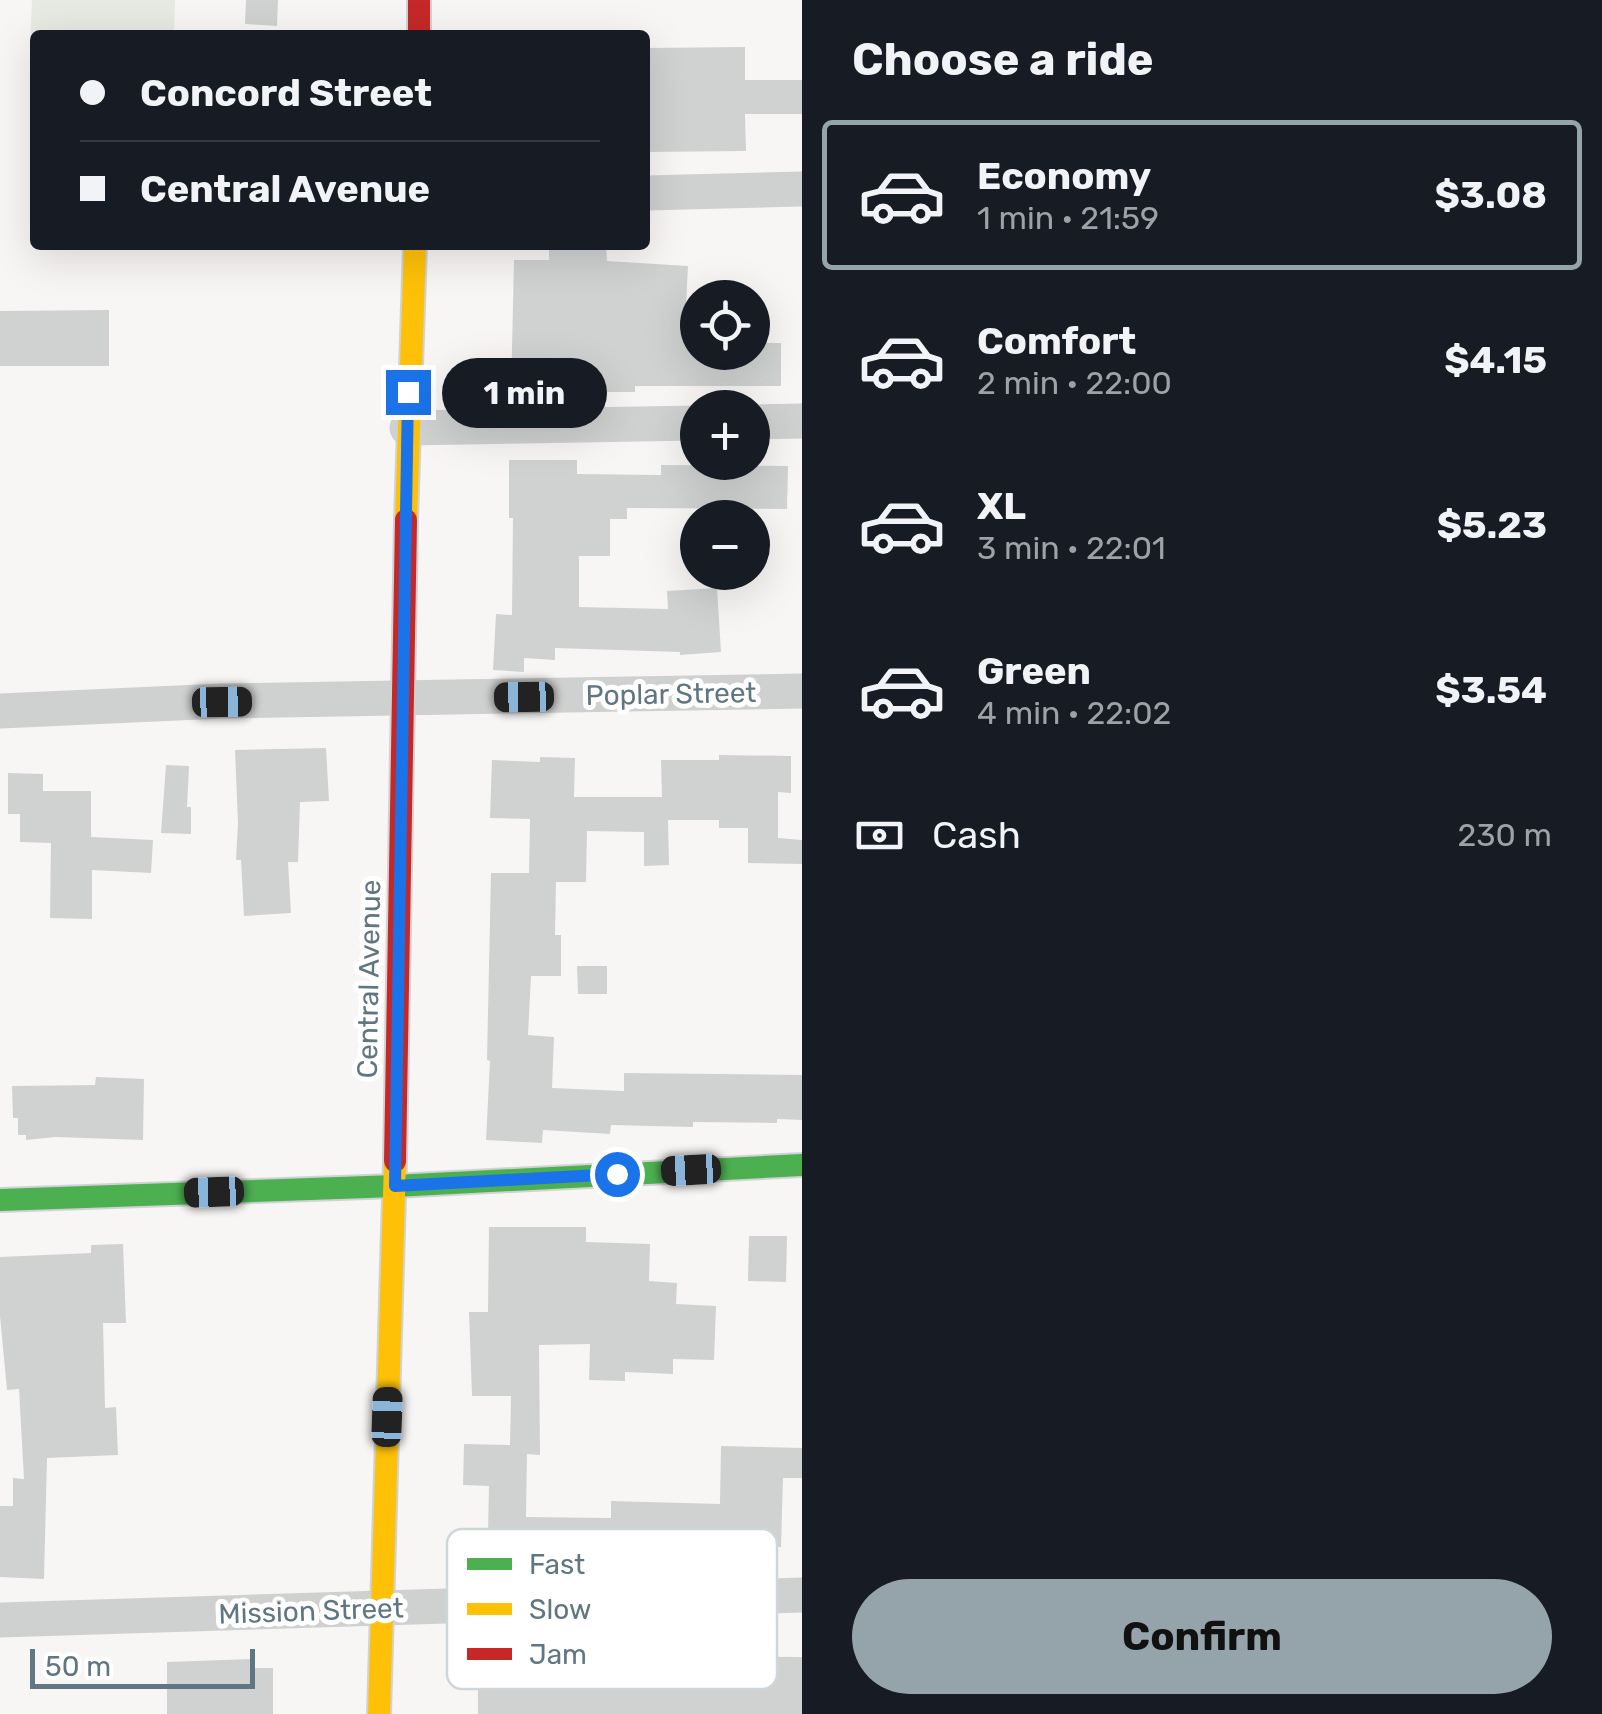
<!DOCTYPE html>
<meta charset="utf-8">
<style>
body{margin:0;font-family:Rubik,sans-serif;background:#242831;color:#f1f3f6;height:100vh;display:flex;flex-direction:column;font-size:38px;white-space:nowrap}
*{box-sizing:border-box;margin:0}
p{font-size:32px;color:#9ea1a6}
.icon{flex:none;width:55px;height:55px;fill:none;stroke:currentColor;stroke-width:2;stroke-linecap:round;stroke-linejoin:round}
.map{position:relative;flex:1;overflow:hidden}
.drawer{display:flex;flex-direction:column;background:#171b24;width:800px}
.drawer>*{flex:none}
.top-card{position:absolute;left:30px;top:30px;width:620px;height:220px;border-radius:10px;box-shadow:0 10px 40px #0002;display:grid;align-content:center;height:220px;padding:0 50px;background:#171b24}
.tools{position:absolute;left:680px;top:280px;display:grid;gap:20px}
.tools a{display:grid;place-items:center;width:90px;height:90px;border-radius:50%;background:#171b24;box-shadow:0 10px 40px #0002;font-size:50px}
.scale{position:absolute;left:30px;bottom:25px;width:225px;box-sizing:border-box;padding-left:10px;border:5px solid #607682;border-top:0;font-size:28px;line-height:35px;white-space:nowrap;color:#607682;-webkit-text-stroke:8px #fff;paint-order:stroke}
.end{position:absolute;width:45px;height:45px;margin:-22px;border:12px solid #1a73e8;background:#fff;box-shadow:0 0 0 5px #fff}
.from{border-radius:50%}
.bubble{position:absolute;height:70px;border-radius:35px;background:#171b24;box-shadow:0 10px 40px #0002;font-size:32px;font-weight:700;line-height:70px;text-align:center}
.car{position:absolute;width:30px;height:60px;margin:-30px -15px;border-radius:12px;box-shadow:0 0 8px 2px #0007;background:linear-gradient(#222 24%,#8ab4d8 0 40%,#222 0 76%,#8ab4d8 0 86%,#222 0)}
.top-card b{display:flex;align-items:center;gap:35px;height:95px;font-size:38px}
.top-card b+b{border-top:2px solid #363941}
.top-card i{width:25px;height:25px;background:#f1f3f6}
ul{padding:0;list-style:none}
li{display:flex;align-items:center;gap:30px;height:150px;margin:0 20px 15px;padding:0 30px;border:5px solid transparent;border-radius:10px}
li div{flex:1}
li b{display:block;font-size:38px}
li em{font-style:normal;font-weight:700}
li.selected{border-color:#95a3aa}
li>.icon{width:90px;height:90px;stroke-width:1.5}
h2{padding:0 50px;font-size:45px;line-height:120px}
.pay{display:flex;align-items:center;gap:25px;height:110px;padding:0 50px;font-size:38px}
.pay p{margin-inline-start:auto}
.action{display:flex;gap:20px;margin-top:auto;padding:20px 50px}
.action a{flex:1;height:115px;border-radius:60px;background:#95a3aa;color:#111;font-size:40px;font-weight:700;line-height:115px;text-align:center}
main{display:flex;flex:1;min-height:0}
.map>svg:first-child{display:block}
.green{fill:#e7eae3}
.building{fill:#d0d2d2}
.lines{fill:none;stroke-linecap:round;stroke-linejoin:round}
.fast-casing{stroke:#d0d3d4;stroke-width:26}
.slow-casing{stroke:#d0d3d4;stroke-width:26}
.jam-casing{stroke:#d0d3d4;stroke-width:26}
.street{stroke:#cfd0d0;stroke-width:35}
.fast{stroke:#4caf50;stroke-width:22}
.slow{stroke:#ffc107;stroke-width:22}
.jam{stroke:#c62828;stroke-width:22}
.route{stroke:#1a73e8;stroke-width:12}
.labels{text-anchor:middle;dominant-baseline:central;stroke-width:10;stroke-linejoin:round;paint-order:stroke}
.street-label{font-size:28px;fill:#607682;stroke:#fff}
.key{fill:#fff;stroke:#cfd6da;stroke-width:2.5}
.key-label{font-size:28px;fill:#607682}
</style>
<main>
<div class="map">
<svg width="802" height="1714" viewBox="0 0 802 1714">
<rect width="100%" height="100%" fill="#f7f6f5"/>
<path class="green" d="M32,0H175L174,35H35V50H30Z"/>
<g class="building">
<path d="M246,0H278L277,26L245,24Z"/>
<path d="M745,47V80H802V114H745L746,151L645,152V48Z"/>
<path d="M606,245L607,261L688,266L684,343H698V352H752V343H781V386H635V392H511L514,260H549V246Z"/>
<path d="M109,310V366H0V311Z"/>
<path d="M509,460H577V474L661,475V465L788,466L787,509L627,508V519H610V556H579V607L668,609L667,591L717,588L721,652L680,655V652L555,648V660L524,658V672L493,670L496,614L512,615L513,518H509Z"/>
<path d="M326,748L329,801L300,802L298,862H288L291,913L244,916L241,860H236L238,823L235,750Z"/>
<path d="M719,755L791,756V793L778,792V838L802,840V864L748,863V828H719V820H668L669,865L644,866V832L587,831L586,882H556L555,935H561V976H531L528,1035L554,1037L552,1088L624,1091V1073L802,1075V1120L777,1119V1123L693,1122V1127L611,1125L610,1134L543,1130L542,1143L486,1140L490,1061L487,1060L491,873H529L530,819L490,818L492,760L540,762V757L575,758L574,797H662L661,760H719Z"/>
<path d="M166,765L189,766L187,807H191V834L161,833Z"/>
<path d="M8,773L43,774V791H91V837L153,840L151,873L92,870V919L50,918L51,843L20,842V814H8Z"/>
<path d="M577,966H607V994H578Z"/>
<path d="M96,1077L144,1079L143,1140L55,1137L26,1140V1135H18V1118H13L12,1086L95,1085Z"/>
<path d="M489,1227H586V1242L650,1244L649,1281L677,1283L676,1304L716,1306L714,1360L673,1359V1374L625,1372V1381L589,1380L590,1344L539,1345L540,1455L527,1454L526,1517L611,1518V1501L720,1504L721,1446L802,1448V1478H783L781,1547L705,1546V1549H645V1552L578,1551V1558H532V1575L462,1574V1532L488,1533L489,1486L463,1485L464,1444L510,1445L511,1396H472L469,1312H488Z"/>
<path d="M749,1236H787L786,1282L748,1281Z"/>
<path d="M123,1244L126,1323H103L105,1408L116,1407L118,1455L47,1458L44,1579L0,1577V1506H13V1478L24,1479L19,1389L7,1390L0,1316V1257L91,1253V1245Z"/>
<path d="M647,1656L802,1657V1714H478V1676H508V1680H572V1668L646,1671Z"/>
<path d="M252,1659V1668H273V1714H167V1662Z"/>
</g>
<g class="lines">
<defs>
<path id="fast" d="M0,1200L395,1186L802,1165"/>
<g id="slow">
<path d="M406,520L415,245"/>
<path d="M379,1714L395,1161"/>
</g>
<g id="jam">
<path d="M419,0V35"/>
<path d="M395,1161L406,520"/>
</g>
</defs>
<use href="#fast" class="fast-casing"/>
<use href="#slow" class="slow-casing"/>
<use href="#jam" class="jam-casing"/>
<g class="street">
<path d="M645,193L802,189"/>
<path d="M752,422L802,421"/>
<path d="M407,428L698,423"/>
<path d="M0,711L222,701L802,691"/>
<path d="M0,1620L802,1595"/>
</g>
<use href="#fast" class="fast"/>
<use href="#slow" class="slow"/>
<use href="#jam" class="jam"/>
</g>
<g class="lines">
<path class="route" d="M408,392L395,1186L617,1174"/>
</g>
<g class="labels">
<g class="street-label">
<text transform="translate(671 694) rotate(-1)">Poplar Street</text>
<text transform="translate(369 979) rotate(-89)">Central Avenue</text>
<text transform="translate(311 1611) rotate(-2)">Mission Street</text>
</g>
</g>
<rect x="447" y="1529" width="330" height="160" rx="15" class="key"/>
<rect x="467" y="1558" width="45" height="12" fill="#4caf50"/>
<rect x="467" y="1603" width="45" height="12" fill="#ffc107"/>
<rect x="467" y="1648" width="45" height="12" fill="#c62828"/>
<g class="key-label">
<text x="529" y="1574">Fast</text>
<text x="529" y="1619">Slow</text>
<text x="529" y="1664">Jam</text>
</g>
</svg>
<div class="tools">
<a><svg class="icon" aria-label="locate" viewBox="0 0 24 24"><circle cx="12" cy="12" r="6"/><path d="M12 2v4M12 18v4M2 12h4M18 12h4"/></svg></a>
<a>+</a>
<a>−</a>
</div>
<div class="scale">50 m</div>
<i class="end from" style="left:617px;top:1174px"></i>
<i class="end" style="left:408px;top:392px"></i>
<div class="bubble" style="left:442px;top:358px;width:165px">1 min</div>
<i class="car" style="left:524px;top:697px;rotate:269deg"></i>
<i class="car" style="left:222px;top:702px;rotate:89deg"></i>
<i class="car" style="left:691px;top:1170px;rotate:267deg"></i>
<i class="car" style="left:214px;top:1192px;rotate:268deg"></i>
<i class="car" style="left:387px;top:1417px;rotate:2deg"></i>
<div class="top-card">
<b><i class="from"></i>Concord Street</b>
<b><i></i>Central Avenue</b>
</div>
</div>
<section class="drawer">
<h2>Choose a ride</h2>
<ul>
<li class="selected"><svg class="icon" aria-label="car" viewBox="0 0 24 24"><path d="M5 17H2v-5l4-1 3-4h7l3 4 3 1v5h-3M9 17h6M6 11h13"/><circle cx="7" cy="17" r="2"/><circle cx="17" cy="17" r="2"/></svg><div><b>Economy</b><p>1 min · 21:59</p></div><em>$3.08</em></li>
<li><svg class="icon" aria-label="car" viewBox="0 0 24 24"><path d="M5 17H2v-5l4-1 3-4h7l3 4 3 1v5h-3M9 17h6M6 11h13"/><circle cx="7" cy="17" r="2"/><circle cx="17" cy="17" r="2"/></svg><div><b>Comfort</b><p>2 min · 22:00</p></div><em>$4.15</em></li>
<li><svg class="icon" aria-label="car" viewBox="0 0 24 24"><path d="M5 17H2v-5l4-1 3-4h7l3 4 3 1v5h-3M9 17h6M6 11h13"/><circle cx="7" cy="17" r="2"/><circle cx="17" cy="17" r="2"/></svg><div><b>XL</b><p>3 min · 22:01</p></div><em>$5.23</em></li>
<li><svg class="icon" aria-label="car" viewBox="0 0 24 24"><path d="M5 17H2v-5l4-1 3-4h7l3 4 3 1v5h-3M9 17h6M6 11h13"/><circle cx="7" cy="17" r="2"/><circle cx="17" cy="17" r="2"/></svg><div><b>Green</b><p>4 min · 22:02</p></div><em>$3.54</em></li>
</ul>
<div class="pay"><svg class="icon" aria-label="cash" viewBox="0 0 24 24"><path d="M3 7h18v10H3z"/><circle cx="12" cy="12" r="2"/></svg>Cash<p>230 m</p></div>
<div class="action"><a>Confirm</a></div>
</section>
</main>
